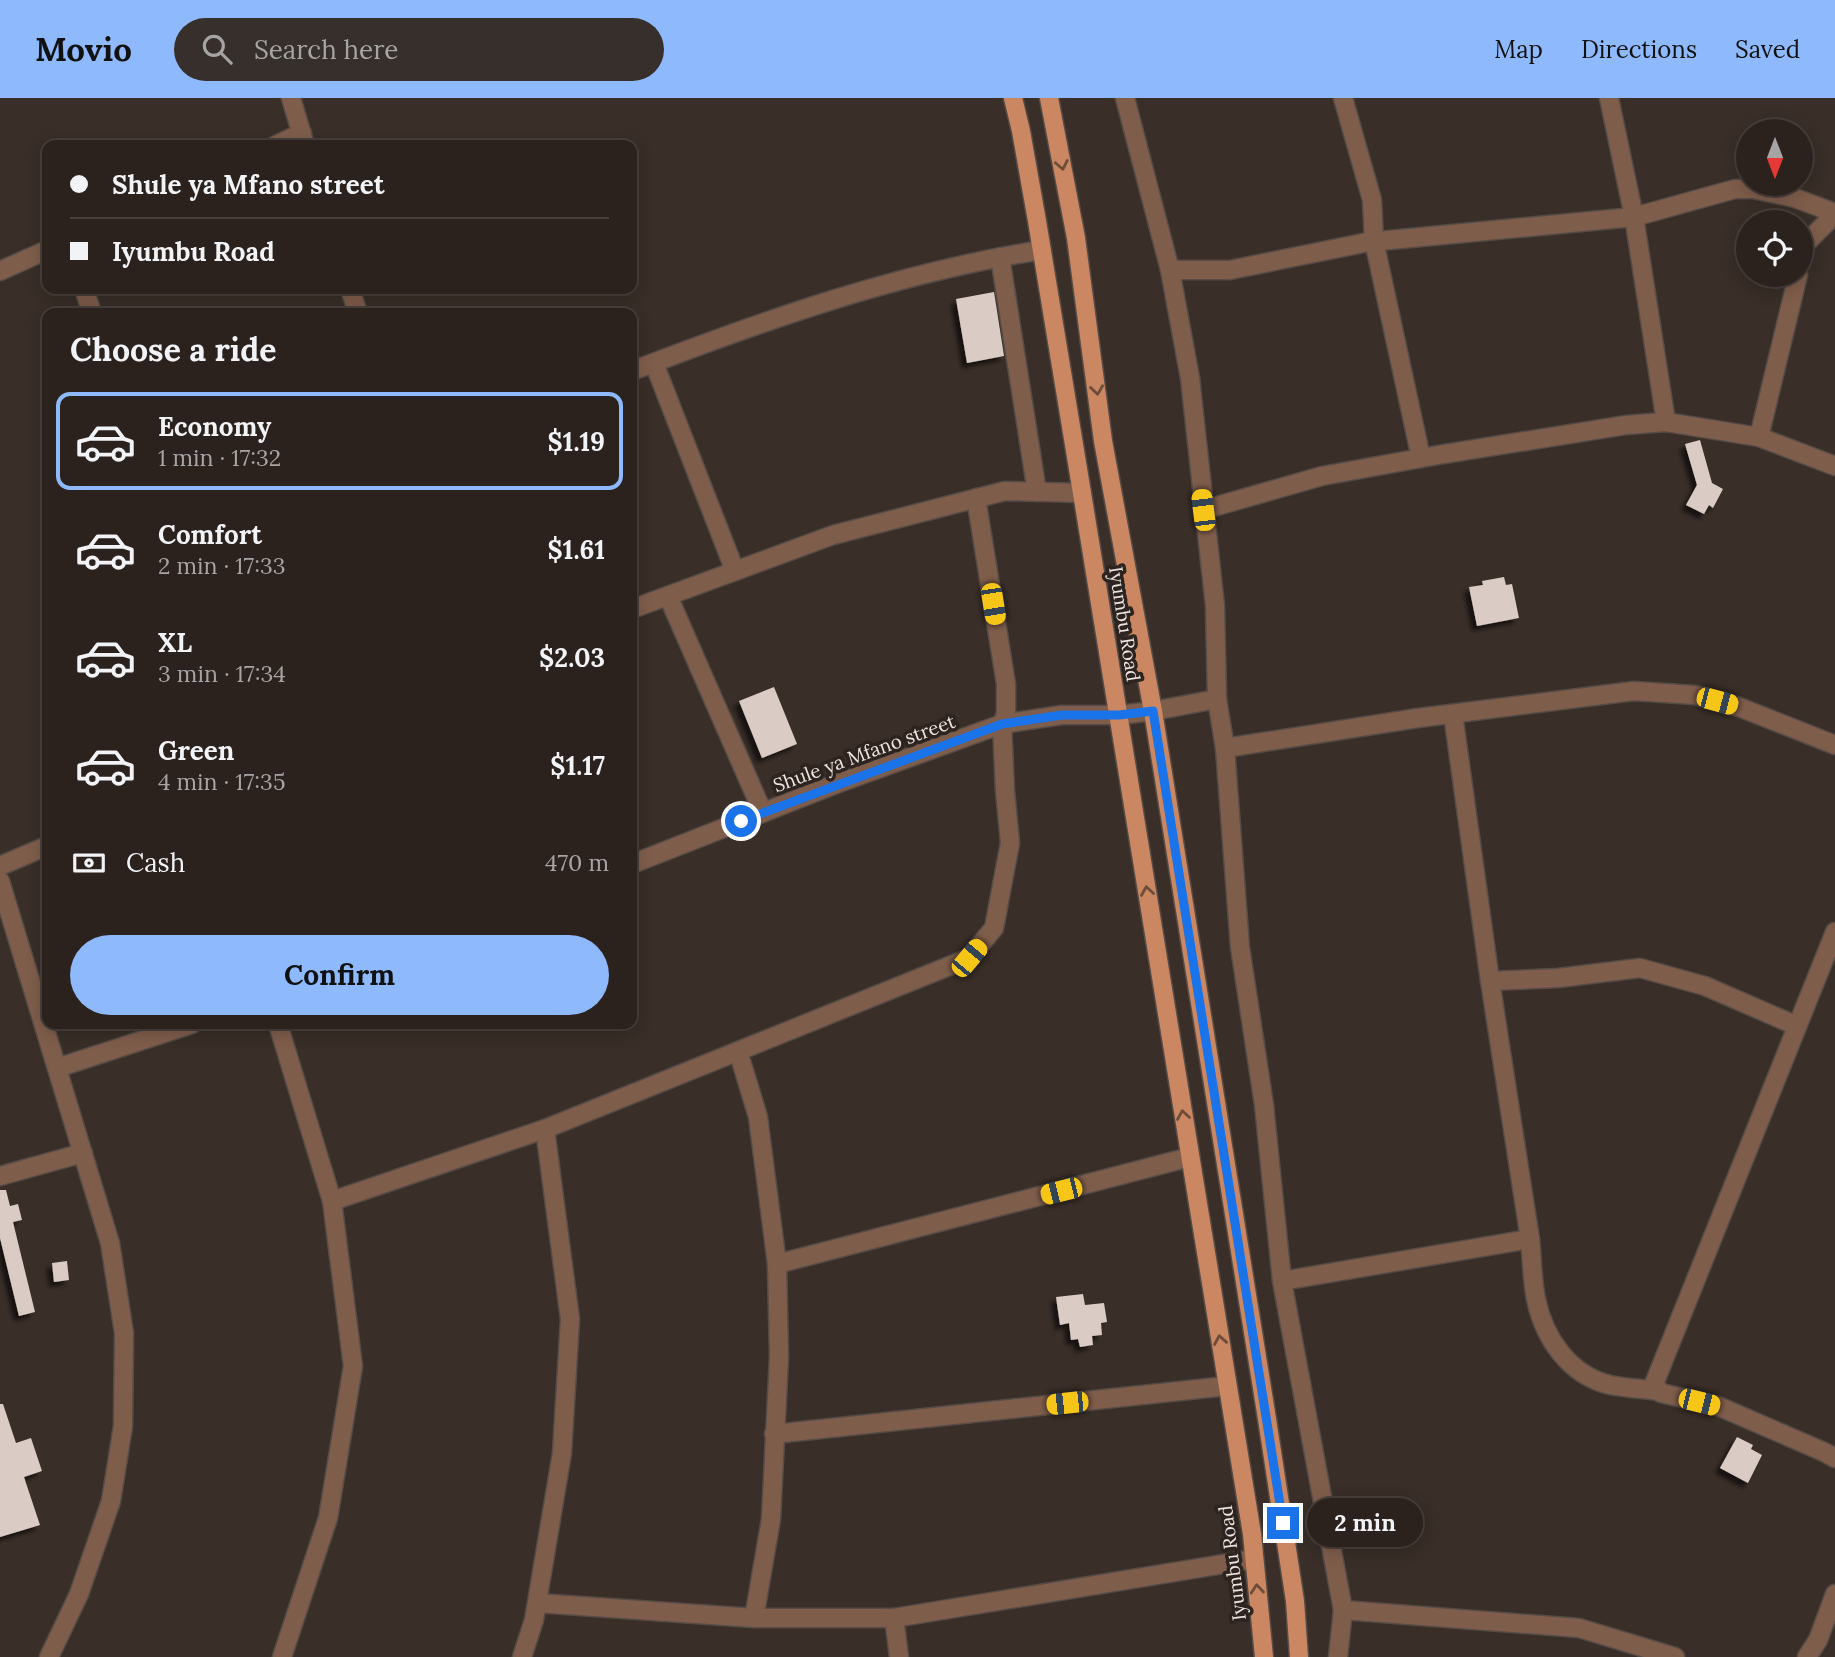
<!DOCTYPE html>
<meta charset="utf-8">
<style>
body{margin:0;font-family:Lora,serif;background:#372f2b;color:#f1f3f6;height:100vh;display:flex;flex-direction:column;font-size:26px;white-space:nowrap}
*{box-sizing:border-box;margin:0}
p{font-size:23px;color:#a6a4a4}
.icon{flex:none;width:38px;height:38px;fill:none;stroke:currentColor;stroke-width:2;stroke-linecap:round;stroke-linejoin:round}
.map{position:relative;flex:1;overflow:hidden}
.side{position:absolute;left:42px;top:210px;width:595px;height:721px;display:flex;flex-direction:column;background:#2b221e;border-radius:14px;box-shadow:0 4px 18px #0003,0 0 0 2px #473f3c}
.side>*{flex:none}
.hud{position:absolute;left:42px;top:42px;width:595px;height:154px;border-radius:14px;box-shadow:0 4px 18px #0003,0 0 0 2px #473f3c;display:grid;align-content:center;height:154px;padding:0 28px;background:#2b221e}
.needle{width:46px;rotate:180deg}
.tools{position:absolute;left:1736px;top:21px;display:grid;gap:14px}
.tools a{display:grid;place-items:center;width:77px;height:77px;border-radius:50%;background:#2b221e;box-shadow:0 4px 18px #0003,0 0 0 2px #473f3c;font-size:35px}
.end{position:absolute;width:32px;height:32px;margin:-16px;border:9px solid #1a73e8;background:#fff;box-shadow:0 0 0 4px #fff}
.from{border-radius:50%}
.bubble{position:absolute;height:49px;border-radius:24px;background:#2b221e;box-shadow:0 4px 18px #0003,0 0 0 2px #473f3c;font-size:23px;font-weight:700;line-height:49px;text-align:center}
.car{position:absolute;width:21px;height:42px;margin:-21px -10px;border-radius:9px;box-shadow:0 0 5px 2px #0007;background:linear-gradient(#f5c518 24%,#345 0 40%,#f5c518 0 76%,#345 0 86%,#f5c518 0)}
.hud b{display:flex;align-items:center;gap:24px;height:66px;font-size:26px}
.hud b+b{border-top:2px solid #473f3c}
.hud i{width:18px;height:18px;background:#f1f3f6}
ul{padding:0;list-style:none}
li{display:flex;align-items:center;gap:21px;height:98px;margin:0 14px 10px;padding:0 14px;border:4px solid transparent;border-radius:14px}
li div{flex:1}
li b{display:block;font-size:26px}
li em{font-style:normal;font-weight:700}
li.on{border-color:#8eb9fc}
li>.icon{width:63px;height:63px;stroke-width:1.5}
h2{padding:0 28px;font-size:32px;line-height:84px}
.pay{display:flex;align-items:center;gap:18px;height:77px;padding:0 28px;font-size:26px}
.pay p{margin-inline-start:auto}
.primary-button{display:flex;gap:14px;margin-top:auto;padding:14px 28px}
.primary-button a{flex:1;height:80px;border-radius:42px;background:#8eb9fc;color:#111;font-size:28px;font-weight:700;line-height:80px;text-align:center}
header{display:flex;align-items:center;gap:42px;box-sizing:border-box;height:98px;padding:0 35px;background:#8eb9fc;color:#111}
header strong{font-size:33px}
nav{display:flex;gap:38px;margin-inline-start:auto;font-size:24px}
.search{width:490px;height:63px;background:#372f2b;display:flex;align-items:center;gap:18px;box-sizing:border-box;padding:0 24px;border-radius:38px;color:#a6a4a4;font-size:26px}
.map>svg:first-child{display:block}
.building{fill:#daccc5;filter:url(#shadow)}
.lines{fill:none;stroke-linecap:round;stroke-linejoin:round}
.minor-casing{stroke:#564b46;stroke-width:21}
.major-casing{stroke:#564b46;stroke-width:21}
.minor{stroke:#7f5d4b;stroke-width:18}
.major{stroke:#cb8761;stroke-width:18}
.oneway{stroke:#6d4c39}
.route{stroke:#1a73e8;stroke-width:9}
.labels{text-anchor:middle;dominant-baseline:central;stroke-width:7;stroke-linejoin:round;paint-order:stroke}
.street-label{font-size:19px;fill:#ece5e2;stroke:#2e241f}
</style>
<header>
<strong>Movio</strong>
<div class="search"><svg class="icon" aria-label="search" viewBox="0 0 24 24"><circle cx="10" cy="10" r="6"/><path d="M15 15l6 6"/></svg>Search here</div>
<nav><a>Map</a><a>Directions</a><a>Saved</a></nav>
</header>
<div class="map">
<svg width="1835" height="1559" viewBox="0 0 1835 1559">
<defs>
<filter id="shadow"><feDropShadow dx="-5" dy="5" stdDeviation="2" flood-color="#0009"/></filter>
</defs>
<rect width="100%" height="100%" fill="#392e28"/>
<g class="building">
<path d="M994,194L1004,258L967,265L956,201Z"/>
<path d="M1700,342L1712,385L1723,391L1713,410L1709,407L1704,416L1686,407L1697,387L1685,346Z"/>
<path d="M1504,479L1506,487L1512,486L1519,520L1477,528L1469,489L1483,487L1482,483Z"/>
<path d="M774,589L797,646L762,660L739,603Z"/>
<path d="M0,1092H6L10,1108L18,1106L22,1122L13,1124L35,1214L19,1218L0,1140Z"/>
<path d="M67,1163L69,1182L54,1184L52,1165Z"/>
<path d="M1083,1196L1085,1207L1104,1205L1107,1224L1101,1225L1102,1237L1092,1238L1093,1247L1080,1249L1078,1241L1071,1242L1069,1225L1060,1227L1056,1199Z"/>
<path d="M0,1306H3L16,1345L31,1340L42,1373L24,1379L40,1427L0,1439Z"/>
<path d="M1737,1339L1753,1347L1751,1351L1762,1357L1748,1385L1720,1370Z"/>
</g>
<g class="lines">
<defs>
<g id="minor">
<path d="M291,0L305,47"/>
<path d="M1125,0L1170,172L1190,280L1215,508L1217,601L1225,650L1240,849L1264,1007L1282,1183L1343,1512L1579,1530L1675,1559"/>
<path d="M1343,0L1372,102L1374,143L1421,360"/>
<path d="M276,47L302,35"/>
<path d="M1000,159L1037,394"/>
<path d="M1801,165L1805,146L1835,116"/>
<path d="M1170,172H1230L1368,144L1634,119L1609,0"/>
<path d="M0,173L47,152"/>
<path d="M84,191L92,215"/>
<path d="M350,191L358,215"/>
<path d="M654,265L735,473"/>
<path d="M632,273C765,222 900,174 1042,152"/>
<path d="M1666,324L1634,119L1735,91H1753L1795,100L1835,115"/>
<path d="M1759,339L1798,177"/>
<path d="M1203,412L1322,378L1438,357L1626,327L1666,324L1759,339L1835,368"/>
<path d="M668,498L763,715"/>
<path d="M632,511L833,437L1005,393L1082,395"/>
<path d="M1225,650L1418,620L1634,593L1695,597L1739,609L1835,647"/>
<path d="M632,766L836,686L1002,626L1062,617H1119L1153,613L1217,601"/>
<path d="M0,768L47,748"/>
<path d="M0,783L110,1145L124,1235L123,1328L111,1403L79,1496L49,1559"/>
<path d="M1835,834L1654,1286L1661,1295L1718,1308L1824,1354L1835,1360"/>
<path d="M1490,883L1558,880L1640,870L1705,888L1797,928"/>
<path d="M278,926L332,1103L353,1268L328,1420L282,1559"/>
<path d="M57,970L192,926"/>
<path d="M0,1078L83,1055"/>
<path d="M332,1103L545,1031L969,860L994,830L1010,745L1005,693L1002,626L1006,616V586L976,400"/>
<path d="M1530,1141C1532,1160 1532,1181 1536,1201C1544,1240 1569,1277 1610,1287C1626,1290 1643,1291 1659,1293"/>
<path d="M777,1166L1190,1059"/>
<path d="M1282,1183L1530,1141L1490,883L1453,616"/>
<path d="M774,1336L1227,1288"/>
<path d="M537,1505L754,1520L771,1421L779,1259L777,1166L758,1019L738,953"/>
<path d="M754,1520H894L1254,1461"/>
<path d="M894,1520L899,1559"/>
<path d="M522,1559L534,1522L562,1355L570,1221L545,1031"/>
<path d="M1338,1559L1343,1512"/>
<path d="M1807,1559L1818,1542L1835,1496"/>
</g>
<g id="major">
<path d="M1013,0L1021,33L1037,123L1082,395L1252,1436L1264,1559"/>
<path d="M1049,0L1076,140L1103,343L1153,613L1267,1321L1295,1503L1299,1559"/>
</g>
</defs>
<use href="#minor" class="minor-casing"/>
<use href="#major" class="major-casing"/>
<use href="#minor" class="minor"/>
<use href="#major" class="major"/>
</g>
<defs><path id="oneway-chevron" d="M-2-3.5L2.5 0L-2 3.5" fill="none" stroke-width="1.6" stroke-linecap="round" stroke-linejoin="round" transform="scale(1.75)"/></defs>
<g class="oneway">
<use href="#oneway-chevron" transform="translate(1062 67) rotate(79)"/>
<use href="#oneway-chevron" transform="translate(1097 292) rotate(82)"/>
<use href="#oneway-chevron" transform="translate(1147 793) rotate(-99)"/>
<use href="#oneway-chevron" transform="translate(1183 1017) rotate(-99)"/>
<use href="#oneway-chevron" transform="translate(1220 1242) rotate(-100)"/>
<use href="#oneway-chevron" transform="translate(1257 1491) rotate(-95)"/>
</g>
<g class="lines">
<path class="route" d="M741,723L1002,626L1062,617H1119L1153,613L1283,1425"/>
</g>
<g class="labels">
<g class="street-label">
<text transform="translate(1125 526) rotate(81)">Iyumbu Road</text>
<text transform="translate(864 655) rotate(-20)">Shule ya Mfano street</text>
<text transform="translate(1232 1465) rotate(-97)">Iyumbu Road</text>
</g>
</g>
</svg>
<div class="tools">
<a><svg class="needle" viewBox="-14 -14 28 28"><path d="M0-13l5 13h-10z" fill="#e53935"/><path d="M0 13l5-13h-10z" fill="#a6a4a4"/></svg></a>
<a><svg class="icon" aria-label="locate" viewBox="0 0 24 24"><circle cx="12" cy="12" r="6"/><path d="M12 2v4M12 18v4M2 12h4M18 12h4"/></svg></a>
</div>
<i class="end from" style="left:741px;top:723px"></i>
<i class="end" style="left:1283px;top:1425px"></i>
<div class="bubble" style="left:1307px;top:1400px;width:116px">2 min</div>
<i class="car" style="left:1203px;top:412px;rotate:353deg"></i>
<i class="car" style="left:993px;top:506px;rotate:171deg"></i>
<i class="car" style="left:1717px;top:603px;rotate:105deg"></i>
<i class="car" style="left:969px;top:860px;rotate:40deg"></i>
<i class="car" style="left:1061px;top:1093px;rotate:256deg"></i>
<i class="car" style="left:1699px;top:1304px;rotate:104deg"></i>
<i class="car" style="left:1067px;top:1305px;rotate:264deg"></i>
<div class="hud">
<b><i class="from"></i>Shule ya Mfano street</b>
<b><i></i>Iyumbu Road</b>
</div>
<section class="side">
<h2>Choose a ride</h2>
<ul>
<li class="on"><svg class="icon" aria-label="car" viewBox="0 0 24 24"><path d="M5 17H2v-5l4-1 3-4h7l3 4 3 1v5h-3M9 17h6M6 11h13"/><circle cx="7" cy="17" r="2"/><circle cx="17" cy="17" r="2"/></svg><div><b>Economy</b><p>1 min · 17:32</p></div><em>$1.19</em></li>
<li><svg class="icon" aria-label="car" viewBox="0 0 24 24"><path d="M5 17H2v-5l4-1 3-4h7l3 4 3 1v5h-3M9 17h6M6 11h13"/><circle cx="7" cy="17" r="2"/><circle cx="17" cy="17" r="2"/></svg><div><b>Comfort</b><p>2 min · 17:33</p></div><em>$1.61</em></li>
<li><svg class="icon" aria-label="car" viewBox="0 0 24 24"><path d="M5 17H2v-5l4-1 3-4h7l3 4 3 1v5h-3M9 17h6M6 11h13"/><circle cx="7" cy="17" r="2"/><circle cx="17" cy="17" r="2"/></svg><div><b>XL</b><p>3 min · 17:34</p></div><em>$2.03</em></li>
<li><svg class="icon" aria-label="car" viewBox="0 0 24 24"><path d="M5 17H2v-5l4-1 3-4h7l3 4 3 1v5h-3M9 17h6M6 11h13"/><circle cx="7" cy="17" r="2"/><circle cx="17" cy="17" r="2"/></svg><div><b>Green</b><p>4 min · 17:35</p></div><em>$1.17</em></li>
</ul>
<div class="pay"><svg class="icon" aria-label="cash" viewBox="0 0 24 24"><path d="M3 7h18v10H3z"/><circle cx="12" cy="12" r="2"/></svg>Cash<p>470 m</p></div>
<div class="primary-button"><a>Confirm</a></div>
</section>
</div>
